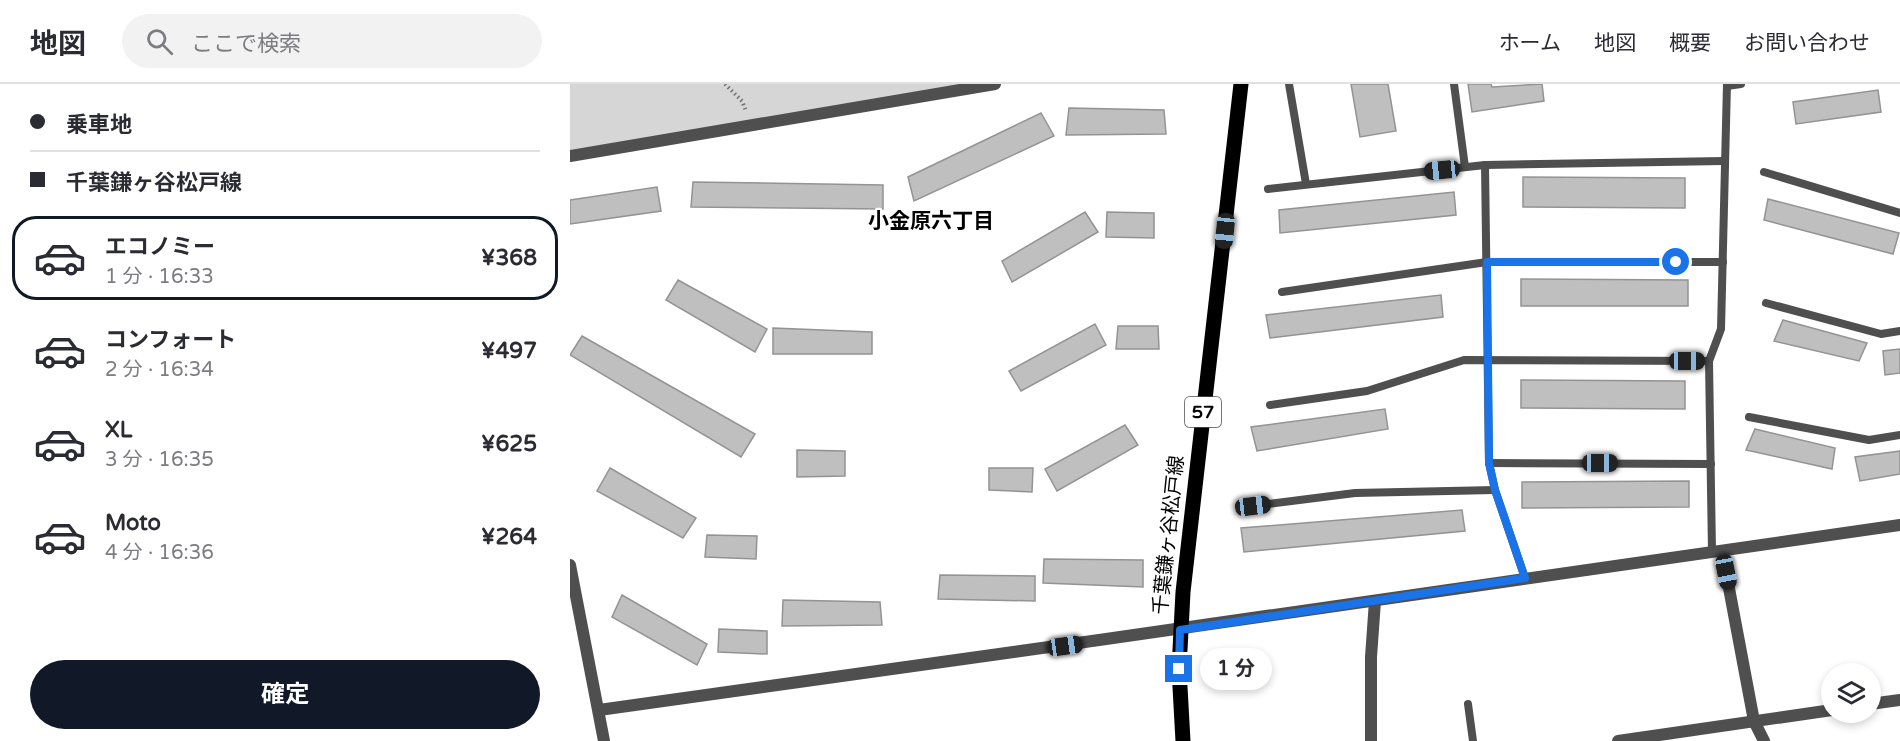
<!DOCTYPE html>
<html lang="ja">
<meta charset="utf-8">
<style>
body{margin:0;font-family:"Varela Round","Noto Sans JP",sans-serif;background:#f2f2f3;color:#2b2b33;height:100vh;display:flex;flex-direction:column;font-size:22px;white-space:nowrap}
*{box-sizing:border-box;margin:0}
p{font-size:20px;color:#7c7c81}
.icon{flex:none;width:33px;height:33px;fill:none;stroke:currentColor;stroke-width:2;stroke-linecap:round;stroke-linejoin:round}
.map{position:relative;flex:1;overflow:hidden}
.panel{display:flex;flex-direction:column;background:#fff;width:570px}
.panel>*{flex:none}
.guide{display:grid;align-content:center;height:132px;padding:0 30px;background:#fff}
.tools{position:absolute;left:1251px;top:579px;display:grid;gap:12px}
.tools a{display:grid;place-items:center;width:60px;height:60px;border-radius:50%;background:#fff;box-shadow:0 3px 9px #0003;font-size:30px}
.end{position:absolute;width:27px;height:27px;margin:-14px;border:8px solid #1a73e8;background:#fff;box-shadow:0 0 0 3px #fff}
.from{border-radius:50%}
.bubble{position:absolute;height:42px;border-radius:21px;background:#fff;box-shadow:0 3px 9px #0003;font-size:20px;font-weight:700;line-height:42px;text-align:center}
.car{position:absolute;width:18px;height:36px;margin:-18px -9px;border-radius:8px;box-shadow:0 0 4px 2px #0007;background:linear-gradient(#222 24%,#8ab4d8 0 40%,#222 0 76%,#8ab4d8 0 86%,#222 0)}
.guide b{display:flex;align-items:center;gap:21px;height:57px;font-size:22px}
.guide b+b{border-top:2px solid #e1e1e2}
.guide i{width:15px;height:15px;background:#2b2b33}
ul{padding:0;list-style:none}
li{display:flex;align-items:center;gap:18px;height:84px;margin:0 12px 9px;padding:0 18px;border:3px solid transparent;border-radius:24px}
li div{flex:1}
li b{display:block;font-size:22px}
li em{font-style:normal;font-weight:700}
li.on{border-color:#111827}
li>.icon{width:54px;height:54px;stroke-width:1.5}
.button{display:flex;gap:12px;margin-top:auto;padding:12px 30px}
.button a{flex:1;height:69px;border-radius:36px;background:#111827;color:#fff;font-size:24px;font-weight:700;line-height:69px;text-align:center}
header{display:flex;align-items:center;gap:36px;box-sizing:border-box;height:84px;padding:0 30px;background:#fff;border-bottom:2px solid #e1e1e2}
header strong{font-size:28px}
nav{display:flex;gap:33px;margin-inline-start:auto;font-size:21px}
.search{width:420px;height:54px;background:#f2f2f3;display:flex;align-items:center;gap:15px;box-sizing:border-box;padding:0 21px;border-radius:33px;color:#7c7c81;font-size:22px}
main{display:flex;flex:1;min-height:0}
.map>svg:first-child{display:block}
.green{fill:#d6d6d6}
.building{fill:#bfbfbf;stroke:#939393;stroke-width:1.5}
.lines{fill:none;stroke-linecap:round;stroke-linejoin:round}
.path{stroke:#717171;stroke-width:4;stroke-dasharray:1.5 3;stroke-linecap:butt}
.service{stroke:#4f4f4f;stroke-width:8}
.minor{stroke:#4f4f4f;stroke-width:12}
.tertiary{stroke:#4f4f4f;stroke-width:12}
.primary{stroke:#000;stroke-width:15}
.route{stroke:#1a73e8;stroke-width:8}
.labels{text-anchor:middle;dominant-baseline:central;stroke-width:4.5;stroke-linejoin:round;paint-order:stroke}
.shield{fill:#fff;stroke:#4c4c4c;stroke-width:1.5}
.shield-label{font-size:18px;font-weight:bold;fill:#000}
.street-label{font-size:20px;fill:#000;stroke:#fff}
.neighbourhood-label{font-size:21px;font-weight:bold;fill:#000;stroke:#fff}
</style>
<header>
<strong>地図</strong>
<div class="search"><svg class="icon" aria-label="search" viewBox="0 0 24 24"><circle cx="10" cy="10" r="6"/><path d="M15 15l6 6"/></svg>ここで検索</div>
<nav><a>ホーム</a><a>地図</a><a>概要</a><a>お問い合わせ</a></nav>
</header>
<main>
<section class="panel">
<div class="guide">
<b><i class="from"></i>乗車地</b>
<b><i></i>千葉鎌ヶ谷松戸線</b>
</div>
<ul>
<li class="on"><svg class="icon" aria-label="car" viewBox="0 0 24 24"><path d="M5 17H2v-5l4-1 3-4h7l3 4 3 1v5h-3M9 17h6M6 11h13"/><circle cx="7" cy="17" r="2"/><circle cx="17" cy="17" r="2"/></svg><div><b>エコノミー</b><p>1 分 · 16:33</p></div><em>¥368</em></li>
<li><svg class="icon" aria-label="car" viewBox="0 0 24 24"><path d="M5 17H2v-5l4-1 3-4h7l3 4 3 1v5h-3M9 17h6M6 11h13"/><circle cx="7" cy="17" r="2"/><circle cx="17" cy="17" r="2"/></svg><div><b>コンフォート</b><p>2 分 · 16:34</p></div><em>¥497</em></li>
<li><svg class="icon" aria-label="car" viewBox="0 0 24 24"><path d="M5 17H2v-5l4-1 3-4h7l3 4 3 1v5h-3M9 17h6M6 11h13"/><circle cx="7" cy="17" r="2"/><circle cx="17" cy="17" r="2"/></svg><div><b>XL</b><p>3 分 · 16:35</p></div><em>¥625</em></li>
<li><svg class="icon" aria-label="car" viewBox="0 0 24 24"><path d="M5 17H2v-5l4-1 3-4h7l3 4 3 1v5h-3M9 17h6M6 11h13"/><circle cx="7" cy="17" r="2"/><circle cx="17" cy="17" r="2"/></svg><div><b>Moto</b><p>4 分 · 16:36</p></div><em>¥264</em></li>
</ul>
<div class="button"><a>確定</a></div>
</section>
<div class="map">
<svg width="1330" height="657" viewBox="0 0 1330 657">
<rect width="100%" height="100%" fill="#fff"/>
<path class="green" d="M0,0H425L0,72Z"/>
<g class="building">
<path d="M781,0H818L826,47L790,53Z"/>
<path d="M898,0H921L922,3L972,0L974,17L902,28Z"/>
<path d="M1308,6L1311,28L1226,40L1223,18Z"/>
<path d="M499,24L594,26L596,50L496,51Z"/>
<path d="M471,29L484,52L344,117L338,93Z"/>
<path d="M953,93L1115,94V124L953,123Z"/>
<path d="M123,98L313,101V125L121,123Z"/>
<path d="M87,103L91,127L0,140V116Z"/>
<path d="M884,108L886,131L710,149L709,126Z"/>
<path d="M1198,115L1329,149L1323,170L1194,136Z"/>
<path d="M515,128L528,148L442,198L432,177Z"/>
<path d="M537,128L584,129V154L536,153Z"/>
<path d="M951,195L1118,196V222H951Z"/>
<path d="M108,196L197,245L185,268L96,216Z"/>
<path d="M871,211L873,233L700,254L696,231Z"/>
<path d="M1213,236L1297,259L1289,277L1204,257Z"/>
<path d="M525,240L536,261L451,307L439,287Z"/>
<path d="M548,242H588L589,265H546Z"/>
<path d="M203,244L302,248V270H203Z"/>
<path d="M12,252L185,350L171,373L0,271Z"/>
<path d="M1330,265V289L1315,291L1313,267Z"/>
<path d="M951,296L1115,297V325L951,324Z"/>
<path d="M815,325L818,345L687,367L681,343Z"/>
<path d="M555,341L568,361L487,407L475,385Z"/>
<path d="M1185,345L1265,364L1262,385L1176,366Z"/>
<path d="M227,366L275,367V392L227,393Z"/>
<path d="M1330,367V390L1290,397L1285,373Z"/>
<path d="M40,384L126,434L113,454L27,407Z"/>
<path d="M419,384H463L462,408L419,406Z"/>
<path d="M1119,397V423L952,424V398Z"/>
<path d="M892,426L895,447L674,468L671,444Z"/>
<path d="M137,451L187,452L186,475L135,473Z"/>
<path d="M474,475L573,476V503L473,499Z"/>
<path d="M370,491L465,492V517L368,515Z"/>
<path d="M52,511L137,560L127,581L42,533Z"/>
<path d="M213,516L310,518L312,541L212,542Z"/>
<path d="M149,545L197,547V570L148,568Z"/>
</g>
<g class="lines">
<path class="path" d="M155,0L172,17L176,27"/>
<g class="service">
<path d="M719,0L736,100"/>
<path d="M884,0L895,83"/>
<path d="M1157,2L1171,0"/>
<path d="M915,81L919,379L925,406L955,494"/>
<path d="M1194,88L1330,129"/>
<path d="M698,105L915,81L1154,77"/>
<path d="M712,208L917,178H1153"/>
<path d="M1196,219L1311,250L1330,247"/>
<path d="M700,321L797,307L894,276L1139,277"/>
<path d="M1179,333L1299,356L1330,351"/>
<path d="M919,379L1141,380"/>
<path d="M683,422L785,409L925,406"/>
<path d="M1142,468L1139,277L1151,245L1157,0"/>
<path d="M898,620L903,657"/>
</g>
<g class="minor">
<path d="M1152,467L1184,637L1194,657"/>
<path d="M1300,620L1330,616"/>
<path d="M29,626C463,566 896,504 1330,441"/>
<path d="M801,657V573L805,517"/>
<path d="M1048,657L1262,626"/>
</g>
<g class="tertiary">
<path d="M0,72L425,0"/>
<path d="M0,481L34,657"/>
</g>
<path class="primary" d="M613,657L609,585L613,508L671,0"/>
</g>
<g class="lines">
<path class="route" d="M609,585L610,546L955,494L925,406L919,379L917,178H1106"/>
</g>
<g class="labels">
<rect class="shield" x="615" y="313" width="36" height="30" rx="4.5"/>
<g class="shield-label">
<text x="633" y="328">57</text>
</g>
<g class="street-label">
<text transform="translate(599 451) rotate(-84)">千葉鎌ヶ谷松戸線</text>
</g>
<g class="neighbourhood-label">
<text x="361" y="137">小金原六丁目</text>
</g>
</g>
</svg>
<div class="tools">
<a><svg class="icon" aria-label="layers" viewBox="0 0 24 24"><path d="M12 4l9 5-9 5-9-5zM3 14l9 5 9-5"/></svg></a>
</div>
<i class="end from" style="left:1106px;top:178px"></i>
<i class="end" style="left:609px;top:585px"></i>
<div class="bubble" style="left:630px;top:564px;width:72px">1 分</div>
<i class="car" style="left:872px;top:86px;rotate:264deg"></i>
<i class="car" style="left:655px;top:147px;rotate:186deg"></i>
<i class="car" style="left:1117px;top:277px;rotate:90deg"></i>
<i class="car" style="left:1030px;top:379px;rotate:90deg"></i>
<i class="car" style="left:683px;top:422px;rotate:83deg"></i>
<i class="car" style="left:1156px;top:488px;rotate:169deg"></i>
<i class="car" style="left:495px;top:562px;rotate:82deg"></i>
</div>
</main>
